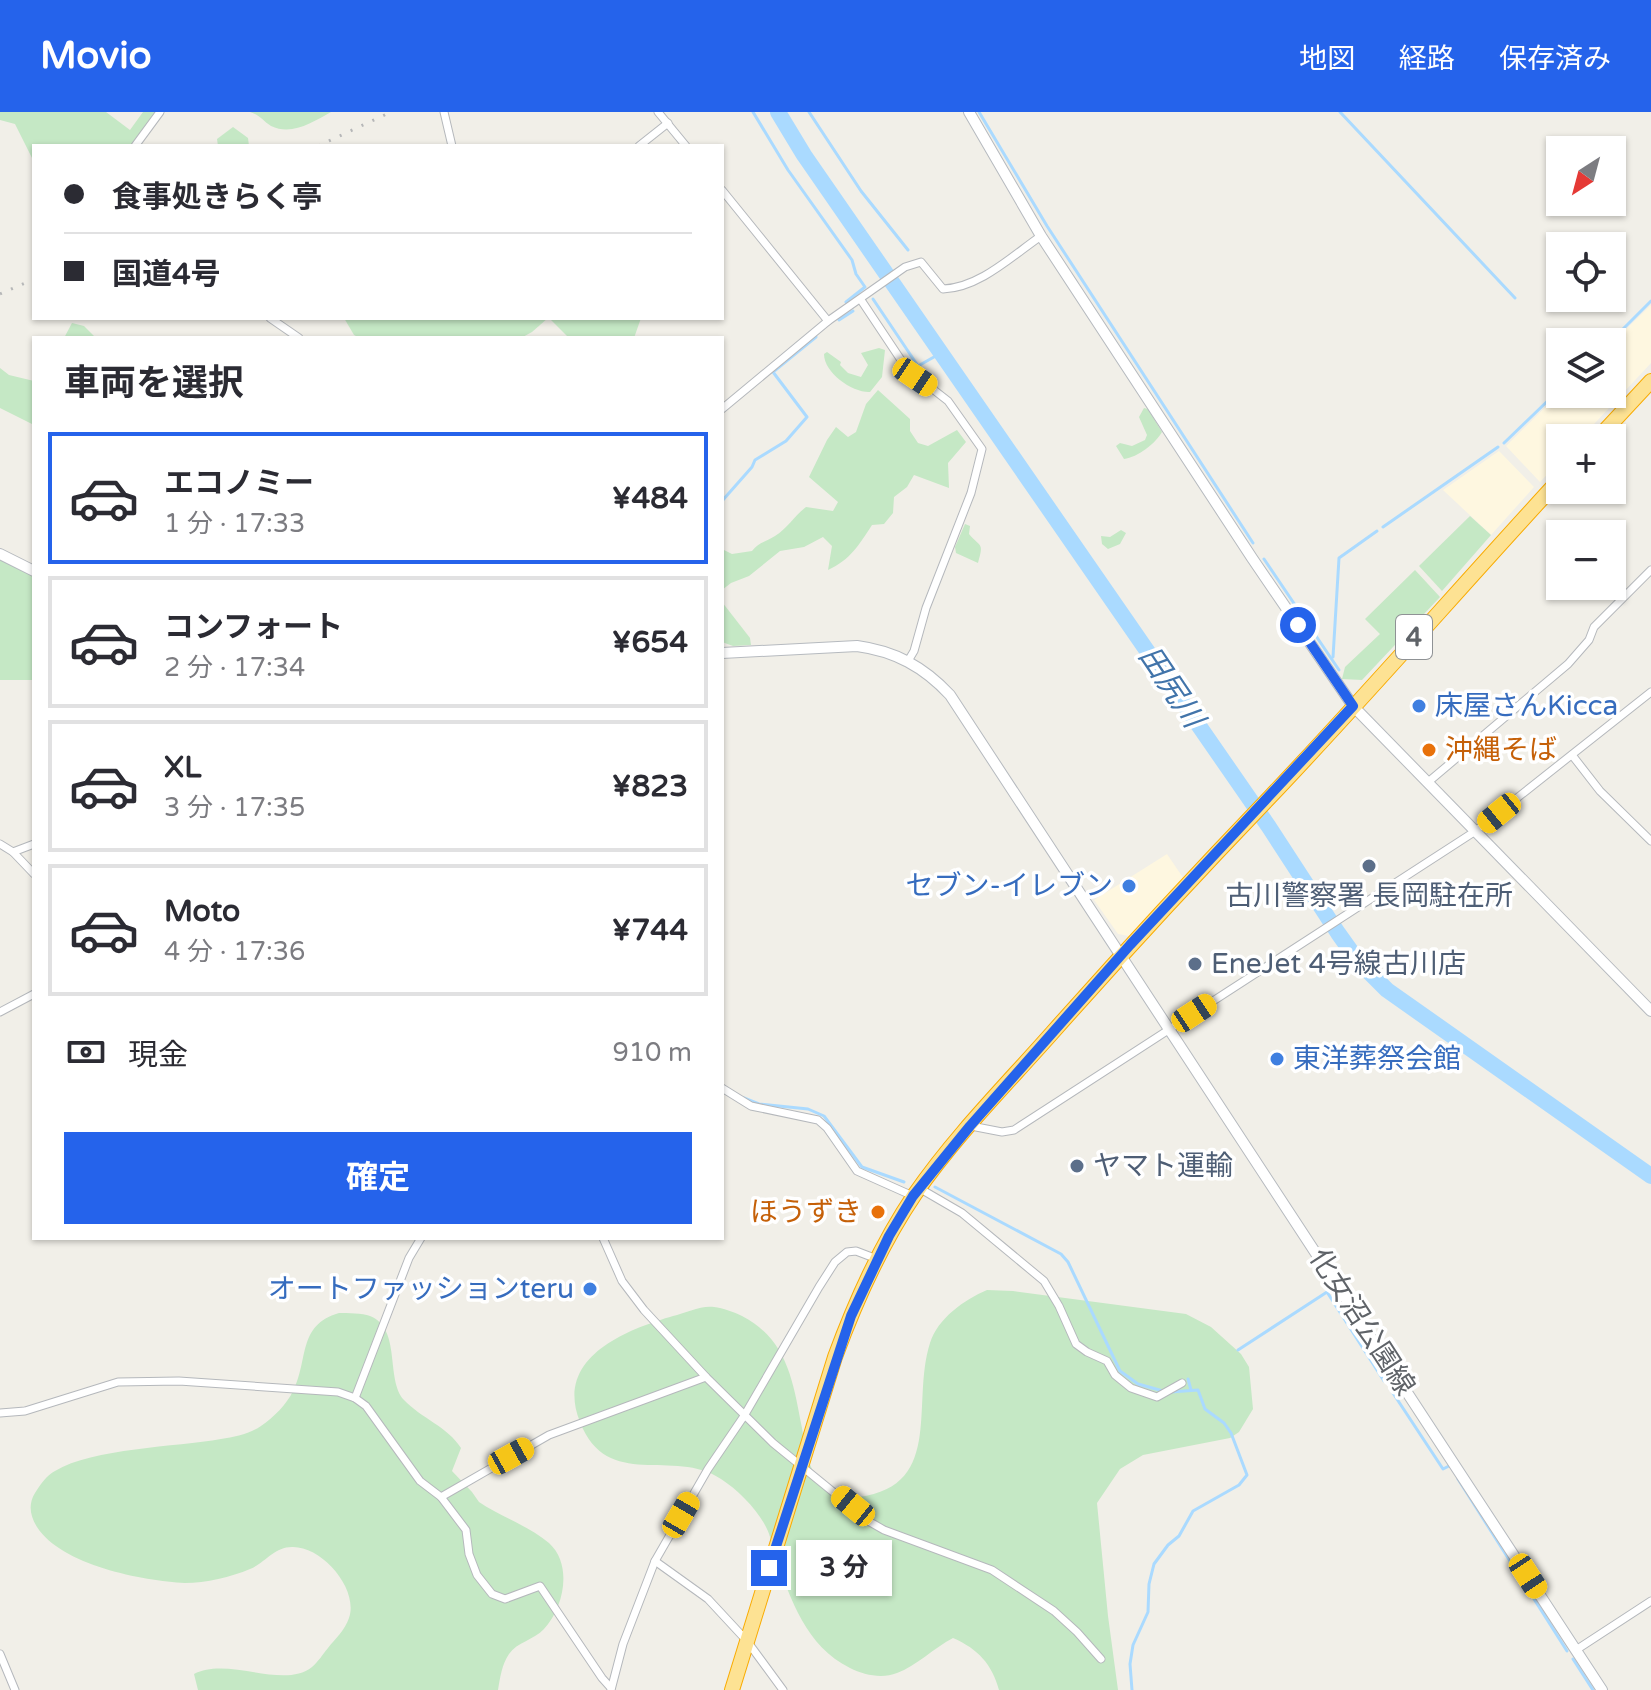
<!DOCTYPE html>
<html lang="ja">
<meta charset="utf-8">
<style>
body{margin:0;font-family:"Varela Round","Noto Sans JP",sans-serif;background:#f7f7f7;color:#2b2b33;height:100vh;display:flex;flex-direction:column;font-size:30px;white-space:nowrap}
*{box-sizing:border-box;margin:0}
p{font-size:26px;color:#7c7c81}
.icon{flex:none;width:44px;height:44px;fill:none;stroke:currentColor;stroke-width:2;stroke-linecap:round;stroke-linejoin:round}
.map{position:relative;flex:1;overflow:hidden}
.panel{position:absolute;left:32px;top:224px;width:692px;height:904px;display:flex;flex-direction:column;background:#fff;border-radius:0px;box-shadow:0 2px 6px #0004}
.panel>*{flex:none}
.top-card{position:absolute;left:32px;top:32px;width:692px;height:176px;border-radius:0px;box-shadow:0 2px 6px #0004;display:grid;align-content:center;height:176px;padding:0 32px;background:#fff}
.needle{width:52px;rotate:216deg}
.tools{position:absolute;left:1546px;top:24px;display:grid;gap:16px}
.tools a{display:grid;place-items:center;width:80px;height:80px;border-radius:0px;background:#fff;box-shadow:0 2px 6px #0004;font-size:40px}
.end{position:absolute;width:36px;height:36px;margin:-18px;border:10px solid #2563eb;background:#fff;box-shadow:0 0 0 4px #fff}
.from{border-radius:50%}
.bubble{position:absolute;height:56px;border-radius:0px;background:#fff;box-shadow:0 2px 6px #0004;font-size:26px;font-weight:700;line-height:56px;text-align:center}
.car{position:absolute;width:24px;height:48px;margin:-24px -12px;border-radius:10px;box-shadow:0 0 6px 2px #0007;background:linear-gradient(#f5c518 24%,#345 0 40%,#f5c518 0 76%,#345 0 86%,#f5c518 0)}
.top-card b{display:flex;align-items:center;gap:28px;height:76px;font-size:30px}
.top-card b+b{border-top:2px solid #e1e1e2}
.top-card i{width:20px;height:20px;background:#2b2b33}
ul{padding:0;list-style:none}
li{display:flex;align-items:center;gap:24px;height:132px;margin:0 16px 12px;padding:0 16px;border:4px solid #e1e1e2;border-radius:0px}
li div{flex:1}
li b{display:block;font-size:30px}
li em{font-style:normal;font-weight:700}
li.selected{border-color:#2563eb}
li>.icon{width:72px;height:72px;stroke-width:1.5}
h2{padding:0 32px;font-size:36px;line-height:96px}
.pay{display:flex;align-items:center;gap:20px;height:88px;padding:0 32px;font-size:30px}
.pay p{margin-inline-start:auto}
.button{display:flex;gap:16px;margin-top:auto;padding:16px 32px}
.button a{flex:1;height:92px;border-radius:0px;background:#2563eb;color:#fff;font-size:32px;font-weight:700;line-height:92px;text-align:center}
header{display:flex;align-items:center;gap:48px;box-sizing:border-box;height:112px;padding:0 40px;background:#2563eb;color:#fff}
header strong{font-size:38px}
nav{display:flex;gap:44px;margin-inline-start:auto;font-size:28px}
.map>svg:first-child{display:block}
.commercial{fill:#fef7e0}
.green{fill:#c5e8c5}
.lines{fill:none;stroke-linecap:round;stroke-linejoin:round}
.stream{stroke:#aadaff;stroke-width:3}
.river{stroke:#aadaff;stroke-width:16}
.street-casing{stroke:#b5b8bc;stroke-width:9}
.secondary-casing{stroke:#b6babf;stroke-width:12}
.highway-casing{stroke:#f9ab00;stroke-width:16}
.street{stroke:#fff;stroke-width:7}
.secondary{stroke:#fff;stroke-width:10}
.highway{stroke:#fde293;stroke-width:14}
.rail{stroke:#b6b7b8;stroke-width:3;stroke-dasharray:2 10;stroke-linecap:butt}
.route{stroke:#2563eb;stroke-width:10}
.shop-dot{fill:#3f7fe0;stroke:#fff;stroke-width:3}
.food-dot{fill:#e8710a;stroke:#fff;stroke-width:3}
.service-dot{fill:#5c6f8a;stroke:#fff;stroke-width:3}
.labels{text-anchor:middle;dominant-baseline:central;stroke-width:7;stroke-linejoin:round;paint-order:stroke}
.shield{fill:#fff;stroke:#8f9295;stroke-width:2}
.shield-label{font-size:26px;font-weight:bold;fill:#5f6368}
.shop-label{font-size:28px;fill:#366cbe;stroke:#fff;text-anchor:start}
.food-label{font-size:28px;fill:#c56008;stroke:#fff;text-anchor:start}
.service-label{font-size:28px;fill:#4e5e75;stroke:#fff;text-anchor:start}
.street-label{font-size:28px;fill:#5f6368;stroke:#fff}
.water-label{font-size:30px;font-style:italic;fill:#4174aa;stroke:#fff}
</style>
<header>
<strong>Movio</strong>
<nav><a>地図</a><a>経路</a><a>保存済み</a></nav>
</header>
<div class="map">
<svg width="1651" height="1578" viewBox="0 0 1651 1578">
<rect width="100%" height="100%" fill="#f1efe8"/>
<g class="commercial">
<path d="M1651,193V251L1581,326H1560V349L1540,370L1506,334L1560,281L1612,282V231Z"/>
<path d="M1499,339L1534,375L1491,423L1443,378Z"/>
<path d="M1167,742L1184,767L1129,824L1118,822L1094,788Z"/>
</g>
<g class="green">
<path d="M0,0H106L130,18L143,0H155L130,34H34V50L15,12L0,8Z"/>
<path d="M250,0H331C313,10 292,24 271,14C263,9 260,3 250,0Z"/>
<path d="M233,15L248,26L249,34H218L217,27Z"/>
<path d="M344,206H548L532,220L521,226H360L354,223Z"/>
<path d="M549,206H641L634,226H569Z"/>
<path d="M72,211L84,214L96,226H64Z"/>
<path d="M879,236L885,238L882,265L870,280C853,281 824,261 824,242L827,240L841,250L840,253L848,261L861,265L868,253L861,241Z"/>
<path d="M0,256L9,263L34,269V313L0,296Z"/>
<path d="M878,278L910,307V319L918,331L928,334L957,318L966,330L948,351L949,376L914,363L907,375L894,385L893,401L884,412L872,413C859,433 850,448 828,458L832,434L823,425L804,435L780,439L749,464L731,471L722,478V437L732,442L752,439C759,430 766,430 775,424C788,416 794,404 806,395L833,399L838,390L809,365L827,328L836,315L848,325L856,320L866,292Z"/>
<path d="M1144,296L1148,297L1162,320C1155,332 1138,345 1124,347L1116,334L1120,331L1132,334L1145,328L1147,323L1139,305Z"/>
<path d="M1470,404L1491,423L1442,479L1419,454Z"/>
<path d="M965,412L970,414L969,422C981,436 984,430 978,451L956,441L955,435Z"/>
<path d="M1121,418L1126,421L1120,432L1108,437L1102,432L1101,424L1110,425Z"/>
<path d="M0,446L34,456V568H0Z"/>
<path d="M1415,458L1440,485L1362,568L1342,567L1345,555L1380,522L1365,507Z"/>
<path d="M722,490L750,526L751,533L733,534L722,530Z"/>
<path d="M987,1178L1013,1179L1186,1202L1211,1215L1241,1242L1249,1255L1253,1297L1239,1320L1230,1326L1143,1343L1120,1357L1097,1391L1108,1504L1118,1578H999C992,1552 978,1537 953,1526C934,1536 916,1554 897,1561C882,1567 864,1563 850,1556C806,1534 791,1488 775,1444C772,1435 771,1424 766,1415C757,1397 738,1378 721,1367C674,1335 607,1380 580,1310C554,1246 625,1218 673,1204C685,1201 702,1193 714,1195C723,1196 734,1200 742,1204C788,1228 793,1270 802,1316C804,1329 806,1345 812,1357C819,1370 838,1379 850,1386C947,1379 910,1293 930,1231C938,1206 964,1188 987,1178Z"/>
<path d="M339,1201C348,1201 362,1201 370,1204C402,1217 385,1267 404,1288C421,1306 448,1315 461,1336L452,1359L472,1380L479,1390C501,1405 529,1414 549,1431C573,1453 564,1495 544,1517C534,1528 517,1530 509,1542C502,1552 500,1566 498,1578H198L194,1562C228,1544 283,1578 312,1555C318,1550 323,1542 328,1536C335,1527 345,1518 349,1506C359,1477 322,1434 292,1435C274,1435 265,1451 250,1457C231,1465 206,1471 185,1471C143,1469 61,1453 37,1415C30,1404 28,1392 35,1381C40,1373 47,1363 55,1359C93,1336 176,1335 221,1327C235,1325 249,1322 261,1314C273,1306 287,1292 293,1279C309,1248 297,1213 339,1201Z"/>
</g>
<g class="lines">
<g class="stream">
<path d="M753,0L788,58L852,148L856,162L865,175L846,190L848,192"/>
<path d="M809,0L861,79L908,138"/>
<path d="M979,0L1047,114L1253,431"/>
<path d="M1340,0L1515,186"/>
<path d="M873,187L918,254L941,241"/>
<path d="M839,208L853,199"/>
<path d="M1610,230L1651,189"/>
<path d="M1504,331L1560,277"/>
<path d="M722,389L752,355L755,348L786,329L807,305L773,260L816,225"/>
<path d="M1383,415L1498,335"/>
<path d="M1264,447L1339,558"/>
<path d="M1333,545L1339,446L1377,419"/>
<path d="M744,986L759,992L808,997L824,1004L862,1055L904,1070"/>
<path d="M935,1075L1061,1142L1068,1150L1120,1259L1138,1272L1163,1279"/>
<path d="M1238,1238L1327,1180L1384,1269"/>
<path d="M1188,1267L1191,1278"/>
<path d="M1391,1278L1443,1357L1449,1354"/>
<path d="M1458,1367L1567,1539"/>
<path d="M1573,1547L1593,1578"/>
<path d="M1132,1578L1130,1552L1133,1533L1148,1500L1149,1472L1154,1452L1168,1433L1179,1424L1193,1399L1239,1373L1247,1363L1231,1321L1224,1311L1205,1297L1198,1278L1171,1280"/>
</g>
<path class="river" d="M778,0L804,43L1269,715L1338,821L1358,849L1387,878L1651,1064"/>
<defs>
<g id="street">
<path d="M444,0L452,34"/>
<path d="M658,0L686,34"/>
<path d="M135,34L160,0"/>
<path d="M639,34L668,11"/>
<path d="M722,78L828,209"/>
<path d="M861,188L907,257L948,289L982,337L971,381L926,496L914,539L908,549"/>
<path d="M270,206L299,226"/>
<path d="M722,297L828,209L905,155L921,150L943,177C979,176 1012,144 1041,124"/>
<path d="M1572,643L1600,679L1651,729"/>
<path d="M1427,671L1568,552L1589,528L1594,515L1651,458"/>
<path d="M0,732L13,740L34,762"/>
<path d="M13,740L34,732"/>
<path d="M0,900L34,882"/>
<path d="M722,976L751,994L818,1008L827,1016L857,1059L913,1084"/>
<path d="M971,1014L1002,1020L1014,1018L1474,720L1651,580"/>
<path d="M919,1076L962,1101L1044,1169L1059,1194L1076,1232L1087,1240L1107,1249L1115,1263L1131,1276L1157,1285L1182,1271"/>
<path d="M603,1126L622,1169L644,1198L706,1265L773,1331L870,1410L884,1418L992,1458L1054,1499L1077,1520L1101,1547"/>
<path d="M355,1286L409,1146L421,1126"/>
<path d="M0,1301L25,1299L118,1270L179,1269L338,1280L355,1286L366,1294L420,1369L441,1385L549,1323L706,1265"/>
<path d="M441,1385L466,1418L469,1442L477,1463L492,1482L505,1487L540,1474L602,1566L611,1576"/>
<path d="M655,1449L708,1487L747,1529L783,1578"/>
<path d="M1576,1538L1651,1489"/>
<path d="M0,1542L15,1578"/>
<path d="M611,1578L623,1532L655,1449L708,1357L744,1304L819,1175L835,1150L847,1140L856,1139L877,1147"/>
</g>
<g id="secondary">
<path d="M969,0L1041,124L1252,446L1353,594L1651,899"/>
<path d="M0,442L34,459"/>
<path d="M722,541L857,534C895,539 924,555 950,583L1602,1578"/>
</g>
<g id="highway">
<path d="M1598,326L1651,269"/>
<path d="M732,1578L835,1245C856,1188 881,1132 915,1082C955,1024 1006,973 1052,921C1123,841 1196,762 1270,685C1369,581 1463,472 1560,367"/>
</g>
</defs>
<use href="#street" class="street-casing"/>
<use href="#secondary" class="secondary-casing"/>
<use href="#highway" class="highway-casing"/>
<use href="#street" class="street"/>
<use href="#secondary" class="secondary"/>
<use href="#highway" class="highway"/>
<g class="rail">
<path d="M318,34L391,0"/>
<path d="M0,182L34,167"/>
</g>
</g>
<g class="lines">
<path class="route" d="M769,1456L851,1204L889,1124L913,1084L970,1014L1130,833L1353,594L1298,513"/>
</g>
<g class="shop-dot">
<circle cx="1419" cy="594" r="8"/>
<circle cx="1129" cy="774" r="8"/>
<circle cx="1277" cy="947" r="8"/>
<circle cx="590" cy="1177" r="8"/>
</g>
<g class="food-dot">
<circle cx="1429" cy="638" r="8"/>
<circle cx="878" cy="1100" r="8"/>
</g>
<g class="service-dot">
<circle cx="1369" cy="754" r="8"/>
<circle cx="1195" cy="852" r="8"/>
<circle cx="1077" cy="1054" r="8"/>
</g>
<g class="labels">
<rect class="shield" x="1396" y="503" width="36" height="44" rx="6"/>
<g class="shield-label">
<text x="1414" y="525">4</text>
</g>
<g class="shop-label">
<text x="1435" y="594">床屋さんKicca</text>
<text x="1113" y="774" text-anchor="end">セブン-イレブン</text>
<text x="1293" y="947">東洋葬祭会館</text>
<text x="574" y="1177" text-anchor="end">オートファッションteru</text>
</g>
<g class="food-label">
<text x="1445" y="638">沖縄そば</text>
<text x="862" y="1100" text-anchor="end">ほうずき</text>
</g>
<g class="service-label">
<text x="1369" y="784" text-anchor="middle">古川警察署 長岡駐在所</text>
<text x="1211" y="852">EneJet 4号線古川店</text>
<text x="1093" y="1054">ヤマト運輸</text>
</g>
<g class="street-label">
<text transform="translate(1362 1210) rotate(57)">化女沼公園線</text>
</g>
<g class="water-label">
<text transform="translate(1171 575) rotate(56)">田尻川</text>
</g>
</g>
</svg>
<div class="tools">
<a><svg class="needle" viewBox="-14 -14 28 28"><path d="M0-13l5 13h-10z" fill="#e53935"/><path d="M0 13l5-13h-10z" fill="#7c7c81"/></svg></a>
<a><svg class="icon" aria-label="locate" viewBox="0 0 24 24"><circle cx="12" cy="12" r="6"/><path d="M12 2v4M12 18v4M2 12h4M18 12h4"/></svg></a>
<a><svg class="icon" aria-label="layers" viewBox="0 0 24 24"><path d="M12 4l9 5-9 5-9-5zM3 14l9 5 9-5"/></svg></a>
<a>+</a>
<a>−</a>
</div>
<i class="end from" style="left:1298px;top:513px"></i>
<i class="end" style="left:769px;top:1456px"></i>
<div class="bubble" style="left:796px;top:1428px;width:96px">3 分</div>
<i class="car" style="left:915px;top:265px;rotate:124deg"></i>
<i class="car" style="left:1499px;top:701px;rotate:231deg"></i>
<i class="car" style="left:1194px;top:901px;rotate:57deg"></i>
<i class="car" style="left:511px;top:1344px;rotate:61deg"></i>
<i class="car" style="left:853px;top:1394px;rotate:309deg"></i>
<i class="car" style="left:681px;top:1403px;rotate:30deg"></i>
<i class="car" style="left:1528px;top:1464px;rotate:147deg"></i>
<div class="top-card">
<b><i class="from"></i>食事処きらく亭</b>
<b><i></i>国道4号</b>
</div>
<section class="panel">
<h2>車両を選択</h2>
<ul>
<li class="selected"><svg class="icon" aria-label="car" viewBox="0 0 24 24"><path d="M5 17H2v-5l4-1 3-4h7l3 4 3 1v5h-3M9 17h6M6 11h13"/><circle cx="7" cy="17" r="2"/><circle cx="17" cy="17" r="2"/></svg><div><b>エコノミー</b><p>1 分 · 17:33</p></div><em>¥484</em></li>
<li><svg class="icon" aria-label="car" viewBox="0 0 24 24"><path d="M5 17H2v-5l4-1 3-4h7l3 4 3 1v5h-3M9 17h6M6 11h13"/><circle cx="7" cy="17" r="2"/><circle cx="17" cy="17" r="2"/></svg><div><b>コンフォート</b><p>2 分 · 17:34</p></div><em>¥654</em></li>
<li><svg class="icon" aria-label="car" viewBox="0 0 24 24"><path d="M5 17H2v-5l4-1 3-4h7l3 4 3 1v5h-3M9 17h6M6 11h13"/><circle cx="7" cy="17" r="2"/><circle cx="17" cy="17" r="2"/></svg><div><b>XL</b><p>3 分 · 17:35</p></div><em>¥823</em></li>
<li><svg class="icon" aria-label="car" viewBox="0 0 24 24"><path d="M5 17H2v-5l4-1 3-4h7l3 4 3 1v5h-3M9 17h6M6 11h13"/><circle cx="7" cy="17" r="2"/><circle cx="17" cy="17" r="2"/></svg><div><b>Moto</b><p>4 分 · 17:36</p></div><em>¥744</em></li>
</ul>
<div class="pay"><svg class="icon" aria-label="cash" viewBox="0 0 24 24"><path d="M3 7h18v10H3z"/><circle cx="12" cy="12" r="2"/></svg>現金<p>910 m</p></div>
<div class="button"><a>確定</a></div>
</section>
</div>
